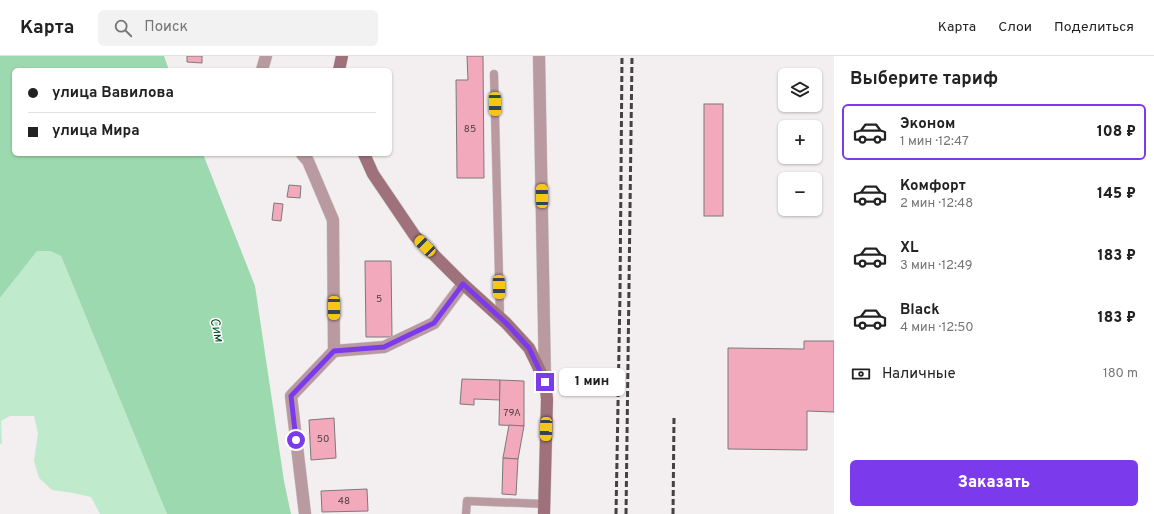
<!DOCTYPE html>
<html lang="ru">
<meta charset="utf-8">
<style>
body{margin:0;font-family:Overpass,sans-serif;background:#f2f2f2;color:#222;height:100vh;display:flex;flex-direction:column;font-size:15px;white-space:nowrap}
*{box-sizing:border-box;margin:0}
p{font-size:13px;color:#767676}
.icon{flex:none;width:22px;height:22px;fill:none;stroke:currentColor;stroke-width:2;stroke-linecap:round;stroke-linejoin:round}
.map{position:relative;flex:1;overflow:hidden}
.panel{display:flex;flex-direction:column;background:#fff;width:320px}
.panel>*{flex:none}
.guide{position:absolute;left:12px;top:12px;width:380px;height:88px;border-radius:6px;box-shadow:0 1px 3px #0004;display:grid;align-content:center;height:88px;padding:0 16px;background:#fff}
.tools{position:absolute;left:778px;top:12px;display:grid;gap:8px}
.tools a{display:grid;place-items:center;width:44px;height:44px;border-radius:6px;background:#fff;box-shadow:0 1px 3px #0004;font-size:20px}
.end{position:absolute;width:18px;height:18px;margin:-9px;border:5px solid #7c3aed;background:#fff;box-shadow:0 0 0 2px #fff}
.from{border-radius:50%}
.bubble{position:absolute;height:28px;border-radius:6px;background:#fff;box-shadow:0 1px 3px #0004;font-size:13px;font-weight:800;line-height:28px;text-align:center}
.car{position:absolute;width:12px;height:24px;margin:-12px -6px;border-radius:5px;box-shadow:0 0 3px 1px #0007;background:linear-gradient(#f5c518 24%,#345 0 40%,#f5c518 0 76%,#345 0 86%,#f5c518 0)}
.guide b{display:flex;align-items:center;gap:14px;height:38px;font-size:15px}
.guide b+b{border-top:1px solid #e0e0e0}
.guide i{width:10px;height:10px;background:#222}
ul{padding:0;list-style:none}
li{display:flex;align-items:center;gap:12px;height:56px;margin:0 8px 6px;padding:0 8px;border:2px solid transparent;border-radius:6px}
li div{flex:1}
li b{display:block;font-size:15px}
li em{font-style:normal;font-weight:800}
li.current{border-color:#7c3aed}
li>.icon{width:36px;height:36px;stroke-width:1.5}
h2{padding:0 16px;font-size:18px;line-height:48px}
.pay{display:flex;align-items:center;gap:10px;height:44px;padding:0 16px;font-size:15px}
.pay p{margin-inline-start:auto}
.action{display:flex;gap:8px;margin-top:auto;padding:8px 16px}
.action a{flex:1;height:46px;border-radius:6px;background:#7c3aed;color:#fff;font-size:16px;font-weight:800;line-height:46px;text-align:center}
header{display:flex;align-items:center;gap:24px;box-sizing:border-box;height:56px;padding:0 20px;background:#fff;border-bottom:1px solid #e0e0e0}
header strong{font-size:19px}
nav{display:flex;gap:22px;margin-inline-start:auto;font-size:14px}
.search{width:280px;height:36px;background:#f2f2f2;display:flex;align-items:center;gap:10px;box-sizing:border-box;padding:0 14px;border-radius:6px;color:#767676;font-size:15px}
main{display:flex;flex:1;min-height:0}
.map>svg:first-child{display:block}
.green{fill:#c0eacc}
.water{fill:#9cd9af}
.building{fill:#f1a9bb;stroke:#7d797a}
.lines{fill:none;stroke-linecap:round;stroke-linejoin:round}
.lane-casing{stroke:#d0cccd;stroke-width:9}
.street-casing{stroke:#d0cccd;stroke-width:13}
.secondary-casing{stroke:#d0cccd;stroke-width:13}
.lane{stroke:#ba9aa1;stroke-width:8}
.street{stroke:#ba9aa1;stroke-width:12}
.secondary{stroke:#9e717b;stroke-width:12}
.rail{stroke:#434141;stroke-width:3;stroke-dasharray:6 3;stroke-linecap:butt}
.route{stroke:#7c3aed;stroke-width:5}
.labels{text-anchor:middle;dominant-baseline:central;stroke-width:3;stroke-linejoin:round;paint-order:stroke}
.number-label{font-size:10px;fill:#4f3c41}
.water-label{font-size:13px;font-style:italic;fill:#04502a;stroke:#fffcfd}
</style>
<header>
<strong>Карта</strong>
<div class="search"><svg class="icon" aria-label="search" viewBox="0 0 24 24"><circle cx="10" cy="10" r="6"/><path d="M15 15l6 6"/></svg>Поиск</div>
<nav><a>Карта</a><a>Слои</a><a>Поделиться</a></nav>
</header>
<main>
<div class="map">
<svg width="834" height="458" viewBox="0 0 834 458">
<rect width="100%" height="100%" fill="#f3eeef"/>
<path class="green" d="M37,195H50L61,200L167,458H100L91,441L73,437L52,434L39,422L34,405L38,377L34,360H10L1,365L2,388H0V242Z"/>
<path class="water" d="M0,0H164L169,14H14V98H203L255,230L284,425L291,458H167L61,200L50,195H37L0,242Z"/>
<g class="building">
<path d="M187,0H202V7L187,6Z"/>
<path d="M467,0H483L484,122H457L456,24H468Z"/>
<rect x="704" y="48" width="19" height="112"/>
<path d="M289,129L301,130L300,142L287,141Z"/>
<path d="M274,147L283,148L281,165L272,164Z"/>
<path d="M365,205H391L392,281H366Z"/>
<path d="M804,285H834V356L807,355V394L728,393V292L804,293Z"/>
<path d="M462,323L500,324V344L474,343V349L460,348Z"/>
<path d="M500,324L524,325V370L499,369Z"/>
<path d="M334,362L336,402L311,404L309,364Z"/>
<path d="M509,369L524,370L518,403L503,402Z"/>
<path d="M503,402L518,403L516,439L502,438Z"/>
<path d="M367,433L368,455L322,456L321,435Z"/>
</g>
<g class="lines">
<defs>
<g id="lane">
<path d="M494,18L500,261"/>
<path d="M466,458L467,445L545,448"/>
</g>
<g id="street">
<path d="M539,0L545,325"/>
<path d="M262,14L266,0"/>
<path d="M302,98L308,105L333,164L334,295L291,340L305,458"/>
<path d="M334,295L384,291L434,267L463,228"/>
</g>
<g id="secondary">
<path d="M339,14L342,0"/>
<path d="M364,98L373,118L415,180L463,228L506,267L529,292L545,325L547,343L544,458"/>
</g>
</defs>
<use href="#lane" class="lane-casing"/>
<use href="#street" class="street-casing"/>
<use href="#secondary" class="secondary-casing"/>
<use href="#lane" class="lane"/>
<use href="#street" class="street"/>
<use href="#secondary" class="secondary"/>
<g class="rail">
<path d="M616,458L620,238L622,0"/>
<path d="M626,458L632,0"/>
<path d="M673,458L674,361"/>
</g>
</g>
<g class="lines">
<path class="route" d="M296,384L291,340L334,295L384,291L434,267L463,228L506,267L529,292L545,326"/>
</g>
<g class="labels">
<g class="number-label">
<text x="470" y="73">85</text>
<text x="379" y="243">5</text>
<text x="512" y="357">79А</text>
<text x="323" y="383">50</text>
<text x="344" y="445">48</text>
</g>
<g class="water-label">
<text transform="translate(216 274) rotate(77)">Сим</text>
</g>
</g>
</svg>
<div class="tools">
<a><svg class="icon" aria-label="layers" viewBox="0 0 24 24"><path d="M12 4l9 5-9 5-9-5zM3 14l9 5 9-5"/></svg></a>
<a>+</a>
<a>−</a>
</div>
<i class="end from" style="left:296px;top:384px"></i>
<i class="end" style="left:545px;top:326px"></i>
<div class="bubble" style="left:559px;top:312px;width:66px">1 мин</div>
<i class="car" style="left:495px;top:48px;rotate:179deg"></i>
<i class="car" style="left:542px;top:140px;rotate:359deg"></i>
<i class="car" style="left:425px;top:190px;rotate:315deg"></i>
<i class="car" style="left:499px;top:231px;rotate:179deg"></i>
<i class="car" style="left:334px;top:252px;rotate:180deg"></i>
<i class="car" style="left:546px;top:373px;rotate:182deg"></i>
<div class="guide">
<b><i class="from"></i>улица Вавилова</b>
<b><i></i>улица Мира</b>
</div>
</div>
<section class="panel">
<h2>Выберите тариф</h2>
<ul>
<li class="current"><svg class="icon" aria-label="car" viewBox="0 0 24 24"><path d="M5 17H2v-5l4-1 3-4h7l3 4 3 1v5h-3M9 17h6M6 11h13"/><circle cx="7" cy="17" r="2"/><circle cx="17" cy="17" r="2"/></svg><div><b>Эконом</b><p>1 мин · 12:47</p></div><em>108 ₽</em></li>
<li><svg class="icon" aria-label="car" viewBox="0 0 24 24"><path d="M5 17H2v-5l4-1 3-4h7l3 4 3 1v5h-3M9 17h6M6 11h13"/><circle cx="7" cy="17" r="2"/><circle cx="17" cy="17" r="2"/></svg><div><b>Комфорт</b><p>2 мин · 12:48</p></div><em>145 ₽</em></li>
<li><svg class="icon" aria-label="car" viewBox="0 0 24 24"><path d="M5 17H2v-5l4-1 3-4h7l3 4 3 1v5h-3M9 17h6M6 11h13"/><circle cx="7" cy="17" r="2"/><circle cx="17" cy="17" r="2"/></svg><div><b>XL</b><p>3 мин · 12:49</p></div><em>183 ₽</em></li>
<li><svg class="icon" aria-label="car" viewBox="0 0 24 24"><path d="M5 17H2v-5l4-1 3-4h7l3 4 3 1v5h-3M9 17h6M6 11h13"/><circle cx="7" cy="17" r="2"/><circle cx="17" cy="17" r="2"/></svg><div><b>Black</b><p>4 мин · 12:50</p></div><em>183 ₽</em></li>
</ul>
<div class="pay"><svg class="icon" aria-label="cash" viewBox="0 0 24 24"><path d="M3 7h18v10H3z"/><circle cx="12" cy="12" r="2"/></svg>Наличные<p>180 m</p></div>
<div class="action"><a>Заказать</a></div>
</section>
</main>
